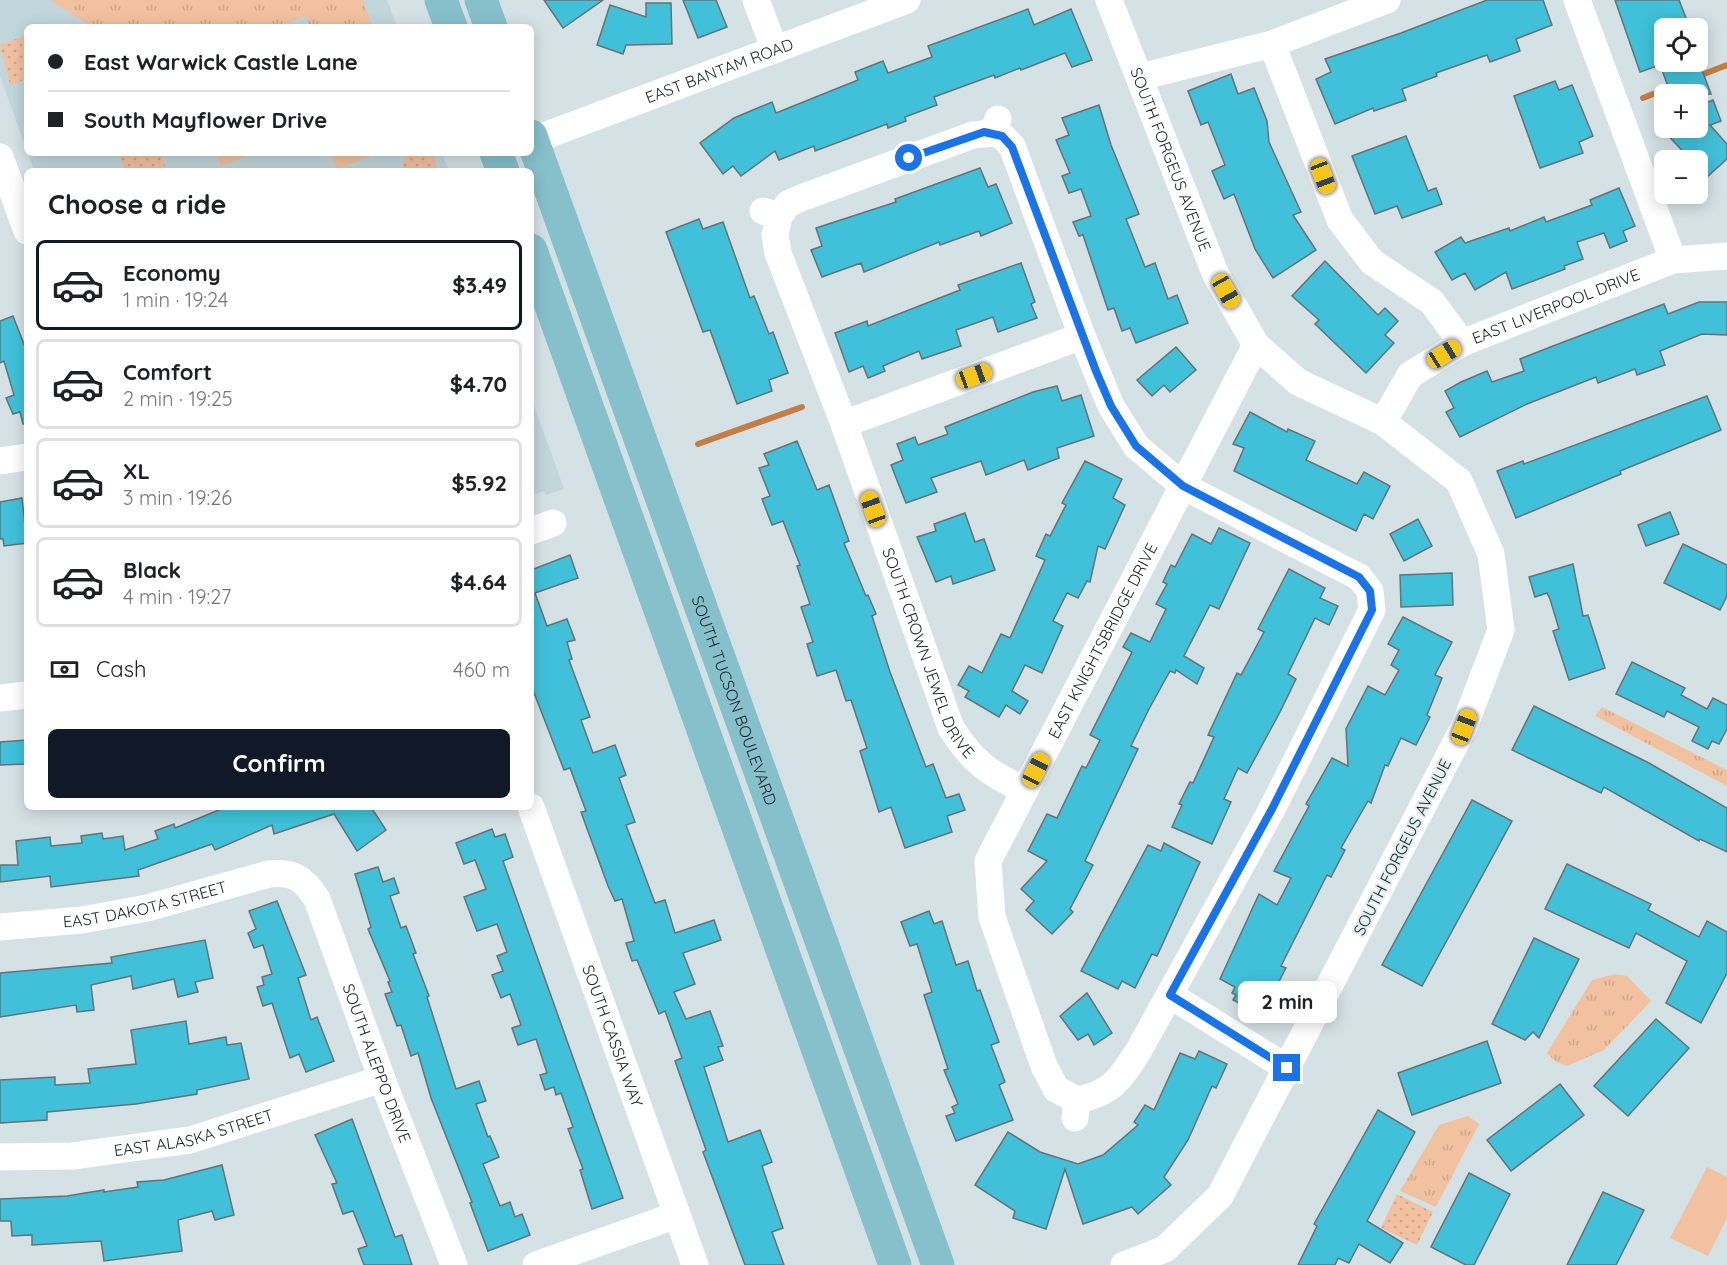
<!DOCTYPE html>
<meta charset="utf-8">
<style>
body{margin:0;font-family:Quicksand,sans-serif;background:#f2f2f2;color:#202124;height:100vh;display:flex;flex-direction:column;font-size:22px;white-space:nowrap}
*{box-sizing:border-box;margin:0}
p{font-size:20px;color:#757577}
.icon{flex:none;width:33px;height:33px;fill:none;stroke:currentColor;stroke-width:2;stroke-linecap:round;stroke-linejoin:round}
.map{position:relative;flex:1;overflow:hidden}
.side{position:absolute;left:24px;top:168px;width:510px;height:642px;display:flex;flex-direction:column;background:#fff;border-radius:9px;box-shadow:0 3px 15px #0003}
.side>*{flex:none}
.top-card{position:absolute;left:24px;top:24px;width:510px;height:132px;border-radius:9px;box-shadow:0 3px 15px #0003;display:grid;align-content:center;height:132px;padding:0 24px;background:#fff}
.controls{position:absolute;left:1654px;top:18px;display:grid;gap:12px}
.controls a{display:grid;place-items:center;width:54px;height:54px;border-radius:9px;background:#fff;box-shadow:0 3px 15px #0003;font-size:30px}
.end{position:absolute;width:27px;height:27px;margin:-14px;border:8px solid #1a73e8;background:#fff;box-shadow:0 0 0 3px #fff}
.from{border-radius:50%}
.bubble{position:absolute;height:42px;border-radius:9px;background:#fff;box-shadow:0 3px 15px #0003;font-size:20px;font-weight:700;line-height:42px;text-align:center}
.car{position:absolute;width:18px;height:36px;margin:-18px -9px;border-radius:8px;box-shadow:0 0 4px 2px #0007;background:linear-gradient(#f5c518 24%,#345 0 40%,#f5c518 0 76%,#345 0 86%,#f5c518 0)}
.top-card b{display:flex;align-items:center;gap:21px;height:57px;font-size:22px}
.top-card b+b{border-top:2px solid #e0e0e0}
.top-card i{width:15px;height:15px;background:#202124}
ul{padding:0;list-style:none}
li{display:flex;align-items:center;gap:18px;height:90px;margin:0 12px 9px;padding:0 12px;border:3px solid #e0e0e0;border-radius:9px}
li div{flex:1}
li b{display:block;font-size:22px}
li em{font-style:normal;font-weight:700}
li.selected{border-color:#111827}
li>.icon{width:54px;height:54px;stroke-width:1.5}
h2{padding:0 24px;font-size:27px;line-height:72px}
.pay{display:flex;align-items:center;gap:15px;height:66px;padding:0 24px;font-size:22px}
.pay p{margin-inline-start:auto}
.button{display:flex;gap:12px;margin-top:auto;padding:12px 24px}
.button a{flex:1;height:69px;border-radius:9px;background:#111827;color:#fff;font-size:24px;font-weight:700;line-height:69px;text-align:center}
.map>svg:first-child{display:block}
.built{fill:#c1d7dc}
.grass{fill:url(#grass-tufts)}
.park{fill:url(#park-dots)}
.pitch{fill:#f2c19f}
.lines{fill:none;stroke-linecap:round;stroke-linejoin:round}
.stream{stroke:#c57d46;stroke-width:6}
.building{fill:#40c1d9;stroke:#667275;stroke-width:1.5}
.minor{stroke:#fff;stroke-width:27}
.major{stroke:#86c0cb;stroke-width:33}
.route{stroke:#1a73e8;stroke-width:8}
.labels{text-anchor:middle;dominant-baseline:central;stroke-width:4.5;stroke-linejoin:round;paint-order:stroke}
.street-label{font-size:16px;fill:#1c2021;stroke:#e2eff2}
</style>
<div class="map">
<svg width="1727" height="1265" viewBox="0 0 1727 1265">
<defs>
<pattern id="grass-tufts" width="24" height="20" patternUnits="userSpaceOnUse" patternTransform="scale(1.5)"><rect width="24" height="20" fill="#f2c19f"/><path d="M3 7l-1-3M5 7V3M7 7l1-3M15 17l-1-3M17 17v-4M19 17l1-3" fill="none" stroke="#cfa689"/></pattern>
<pattern id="park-dots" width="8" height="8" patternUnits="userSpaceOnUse" patternTransform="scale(1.5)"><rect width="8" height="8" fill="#f2c19f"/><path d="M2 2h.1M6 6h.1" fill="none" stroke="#cfa689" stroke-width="1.8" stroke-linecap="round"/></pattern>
</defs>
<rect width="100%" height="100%" fill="#d5e2e5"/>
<g class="built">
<path d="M0,0H387L397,27H27V151L0,76Z"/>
<path d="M28,153H442L449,171H34Z"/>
<path d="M531,397L564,489L546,495L544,491L531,496Z"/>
</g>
<g class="grass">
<path d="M50,0H363L373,27H310L306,16L277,27H92Z"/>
<path d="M1602,707L1727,770V786L1595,716Z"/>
<path d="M1615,974L1627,976L1651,1001L1604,1050L1567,1066L1556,1062L1547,1053L1592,980Z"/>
<path d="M1468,1116L1479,1124L1436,1207L1400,1191L1439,1125Z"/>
</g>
<g class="park">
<path d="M27,35V79L10,85L0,45Z"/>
<path d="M119,153H160L167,171H125Z"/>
<path d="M407,153H432L439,171H400Z"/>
<path d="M1397,1194L1433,1212L1417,1245L1381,1228Z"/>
</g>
<g class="pitch">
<path d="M216,153H256L221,166Z"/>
<path d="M331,153H378L379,154L336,169Z"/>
<path d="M1707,1167L1727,1177V1218L1708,1256L1670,1238Z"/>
</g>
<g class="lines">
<g class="stream">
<path d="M1696,77L1727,65"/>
<path d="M1643,98L1676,85"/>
<path d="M698,444L802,407"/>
</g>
</g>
<g class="building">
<path d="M544,0H603L563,28Z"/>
<path d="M683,0H716L727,27L698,38Z"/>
<path d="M1487,0H1543L1552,25L1516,39L1520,51L1490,62L1487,55L1436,73L1437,76L1402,89L1406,100L1374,111L1373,108L1335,124L1316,79L1331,72L1325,59L1401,33Z"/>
<path d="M1615,0H1679L1690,28H1665V62H1699L1711,94H1671L1660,65L1640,72Z"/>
<path d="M646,3H671L672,44L626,45L623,54L597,45L610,5L646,17Z"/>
<path d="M1028,9L1034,25L1071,9L1092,60L1072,67L1065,53L1021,70L1020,68L995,78L994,75L934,97L937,105L905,117L906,121L888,128L887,124L815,151L814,146L779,160L775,151L741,176L733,166L723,174L700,143L734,118L772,102L776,113L858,80L855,72L883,61L888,73L932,57L928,46Z"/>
<path d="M1231,74L1238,94L1254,88L1267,121L1269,142L1301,212L1293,215L1316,250L1273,278L1255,249L1234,194L1224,199L1212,171L1225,165L1208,122L1201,125L1188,91Z"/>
<path d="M1555,81L1559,90L1572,85L1593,136L1579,142L1583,153L1540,168L1514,96Z"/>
<path d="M1713,100L1721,121L1710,125L1727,144V159L1698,185V160H1691L1661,128H1698V106Z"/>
<path d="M1099,105L1111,145L1139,214L1126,219L1145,267L1155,263L1168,299L1177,295L1188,323L1136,343L1130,328L1122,331L1114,308L1108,310L1083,235L1079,236L1073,222L1091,216L1081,189L1069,193L1062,176L1070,173L1056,140L1069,135L1062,118Z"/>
<path d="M1406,136L1428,191L1436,188L1442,204L1402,218L1397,206L1375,214L1352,156Z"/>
<path d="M980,168L988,187L996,184L1012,223L981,236L979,231L940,245L939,242L864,272L861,263L822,277L811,250L822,246L816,228L896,202L895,199Z"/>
<path d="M1619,188L1635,226L1623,231L1627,241L1610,248L1604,233L1577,242L1583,259L1564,266L1565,269L1512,289L1506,272L1475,290L1465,273L1452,280L1435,252L1461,237L1465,243L1509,228L1510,231L1544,217L1546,222L1592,205L1590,200Z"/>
<path d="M699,219L703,229L723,222L750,298L754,296L769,334L773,332L788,373L769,380L772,391L737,404L710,330L703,332L666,232Z"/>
<path d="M1325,261L1378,315L1385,308L1398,321L1385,335L1394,343L1366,373L1315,324L1319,320L1292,296Z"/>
<path d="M1021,263L1035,302L1031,304L1037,318L998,332L993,317L956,330L961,346L922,359L919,351L883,366L885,371L868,378L863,366L849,372L835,333L867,321L868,326L960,290L958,285Z"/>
<path d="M1699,302H1727V335L1702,334L1660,351L1665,365L1637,375L1635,369L1598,383L1596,377L1527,404L1460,437L1446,412L1454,408L1445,391L1461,382L1487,371L1492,382L1524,371L1520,359L1553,346L1664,304L1668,314Z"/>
<path d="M13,316L27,352V424H23L20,412L13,414L6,398L14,395L4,361L0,363V321Z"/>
<path d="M1176,347L1196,370L1170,392L1164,385L1152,396L1137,380Z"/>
<path d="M1057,386L1062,401L1081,395L1094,436L1057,448L1059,458L1028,470L1024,460L986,475L981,461L931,478L937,492L906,503L891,465L903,460L897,444L915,437L918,445L948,434L945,427L1033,392Z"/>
<path d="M1707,396L1721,430L1620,471L1621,474L1516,518L1497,471L1523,461L1524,464Z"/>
<path d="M1250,412L1287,432L1288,429L1315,441L1306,460L1357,484L1364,472L1390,486L1373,519L1364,514L1356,531L1234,471L1244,448L1233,444Z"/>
<path d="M797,441L817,490L829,485L849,541L844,543L866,596L868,595L876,614L872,616L890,672L926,767L933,764L946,798L959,794L965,810L947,816L952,832L905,848L891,807L879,812L860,751L867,748L851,700L846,701L836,670L817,676L807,644L813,642L801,607L810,604L797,566L800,565L783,521L772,525L762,499L770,496L759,468L769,465L764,454Z"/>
<path d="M1085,461L1122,479L1113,498L1125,505L1105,549L1098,546L1090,582L1087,581L1078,598L1067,593L1053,621L1063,626L1042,673L1025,665L1012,691L1028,701L1020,714L1006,705L999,717L965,697L969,691L958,685L969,666L982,673L1001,634L1010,638L1045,560L1036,556L1046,534L1050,536L1066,505L1062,503Z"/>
<path d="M22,498L27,543L4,546L3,539H0V502Z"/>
<path d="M1670,512L1679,534L1646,546L1638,525Z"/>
<path d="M965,513L975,542L984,539L995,570L953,584L951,576L936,582L917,537L936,531L934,524Z"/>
<path d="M1418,519L1432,546L1404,561L1390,534Z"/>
<path d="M1219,528L1250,543L1219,609L1210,605L1184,656L1204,668L1197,684L1176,670L1175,673L1170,671L1149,709L1131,746L1138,749L1085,861L1093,865L1070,909L1073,912L1052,934L1026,910L1034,901L1021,889L1047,861L1028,851L1047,814L1057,818L1082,766L1086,768L1100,740L1090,735L1132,652L1123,647L1131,633L1150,642L1166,609L1156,604L1167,584L1163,582L1171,565L1175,567L1192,534L1211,544Z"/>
<path d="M1683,544L1727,565V596L1720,610L1664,583Z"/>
<path d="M570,555L578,578L535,593L547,626L567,619L575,640L567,642L572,659L569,660L590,717L581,720L593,753L615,745L626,775L619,778L635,822L626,825L655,903L665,900L675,933L714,920L721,940L683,953L695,984L674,992L686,1019L710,1011L723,1046L718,1047L723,1060L704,1067L728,1142L760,1130L772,1162L762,1166L783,1228L772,1232L784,1265H745L703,1152L706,1150L675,1061L682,1058L665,1011L659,1014L637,960L632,961L626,943L634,941L622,899L615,901L608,886L581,812L586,811L570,768L564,770L531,685V570Z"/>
<path d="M1573,564L1583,616L1588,615L1605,668L1569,680L1553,631L1559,629L1550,599L1547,593L1535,597L1529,577Z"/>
<path d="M1289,569L1325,588L1320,598L1338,606L1329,625L1315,618L1288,674L1296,679L1280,712L1247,773L1238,768L1224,799L1231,802L1212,844L1172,827L1182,805L1179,804L1190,782L1193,783L1214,737L1208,735L1237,673L1241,675L1264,632L1258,629Z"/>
<path d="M1452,573L1453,605L1401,607L1400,575Z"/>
<path d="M1403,617L1452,642L1435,675L1442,678L1427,715L1430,717L1416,745L1401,738L1388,766L1385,765L1371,803L1368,801L1341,848L1345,850L1331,877L1327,875L1281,966L1286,968L1262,1014L1233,1000L1236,995L1232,993L1235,987L1220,979L1259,894L1277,905L1291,878L1274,871L1309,806L1306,804L1332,758L1348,766L1346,729L1368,686L1385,695L1399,670L1391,665L1399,650L1388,644Z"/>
<path d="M1632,662L1685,688L1681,695L1707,709L1713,698L1727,705V729L1719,744L1712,741L1708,749L1692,741L1699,727L1667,711L1664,717L1616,694Z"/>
<path d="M1534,706L1649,763L1727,808V852L1700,839L1699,841L1604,787L1601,793L1512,750Z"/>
<path d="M27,740V764L0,765V742Z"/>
<path d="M1472,800L1512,821L1422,986L1382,965Z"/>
<path d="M226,807H371L386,830L357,851L334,814L274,834L272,825L215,850L212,844L138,870L139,876L51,887L50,876L0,882V865H18L16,841L50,837L51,846L82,843L81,836L102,833L103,839L123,836L125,850L158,839L155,831L174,824L175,828Z"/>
<path d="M492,829L495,837L505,834L513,857L503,861L623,1198L592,1209L580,1170L583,1169L568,1129L573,1127L561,1093L556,1095L554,1087L545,1090L540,1075L547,1073L536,1039L518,1045L512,1028L521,1025L510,994L501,998L492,975L503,971L497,956L507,952L497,924L477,931L464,897L486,889L475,860L464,864L456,843Z"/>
<path d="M1164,843L1200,862L1157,956L1152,954L1135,988L1122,981L1118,989L1081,971L1148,845L1161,851Z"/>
<path d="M1567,864L1651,904L1648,910L1699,937L1707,921L1727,932V973L1701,1023L1666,1003L1687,961L1636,933L1629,948L1545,909Z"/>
<path d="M378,867L383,882L394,878L399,893L390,896L401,928L406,926L416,953L413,954L429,996L427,997L456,1089L479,1081L486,1101L476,1104L488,1137L490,1136L499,1157L483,1164L500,1206L510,1202L515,1217L522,1214L530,1235L488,1251L470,1203L472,1202L431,1098L418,1053L411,1056L401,1025L397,1026L385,994L392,992L388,982L390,981L368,929L371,927L355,874Z"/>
<path d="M277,901L306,975L298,978L311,1020L317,1017L334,1061L306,1072L299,1054L290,1058L272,1003L263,1006L257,987L264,985L262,977L272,974L263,945L254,948L248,933L256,929L249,911Z"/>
<path d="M929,911L934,924L942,921L956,965L968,961L977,991L980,990L999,1042L991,1045L1005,1082L999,1085L1013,1120L956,1141L946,1116L955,1113L952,1107L958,1104L944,1070L948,1069L924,995L932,992L917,944L910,946L901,922Z"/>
<path d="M1534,938L1579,959L1539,1038L1533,1032L1525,1040L1492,1024Z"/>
<path d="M205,940L213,978L195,982L198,992L178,997L174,979L133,989L131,976L91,985L94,1010L77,1012L76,1005L0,1017V973L112,963L111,957Z"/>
<path d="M1087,993L1112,1033L1094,1045L1088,1034L1078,1040L1060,1016Z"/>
<path d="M1656,1019L1689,1048L1628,1116L1594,1086Z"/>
<path d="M186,1021L189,1044L226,1037L227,1045L241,1043L249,1079L197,1090V1094L136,1104L47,1112V1120L0,1123V1080L55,1077V1085L90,1083L88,1069L136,1064L131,1030Z"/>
<path d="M1487,1041L1501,1083L1412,1115L1398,1073Z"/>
<path d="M1199,1051L1227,1064L1216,1088L1212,1086L1188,1140L1164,1177L1171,1185L1138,1214L1132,1207L1083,1224L1065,1169L1046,1229L1013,1218L1015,1211L975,1185L1008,1132L1040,1152L1078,1164L1103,1155L1138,1125L1134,1122L1145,1105L1154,1110L1180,1053L1195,1059Z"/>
<path d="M1560,1084L1584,1115L1511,1171L1487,1140Z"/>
<path d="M1378,1110L1415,1132L1367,1221L1403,1243L1390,1263L1359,1244L1349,1263L1338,1258L1335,1265H1298L1317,1226L1314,1224Z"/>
<path d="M352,1119L395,1237L402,1235L412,1265H364L358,1249L367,1246L353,1211L343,1214L332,1184L337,1183L315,1135Z"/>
<path d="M222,1165L234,1215L215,1220L212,1211L178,1220L182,1251L104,1261L101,1241L32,1245V1235L12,1236L11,1221H0V1199L67,1196L104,1190V1192L138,1187L137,1182L164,1180Z"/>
<path d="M1469,1173L1510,1194L1474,1265H1466L1431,1247Z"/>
<path d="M1603,1192L1644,1210L1616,1265H1567Z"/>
</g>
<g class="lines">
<g class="minor">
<path d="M756,0L775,50"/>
<path id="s1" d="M1109,0L1215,273L1256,345L1298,382L1383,422L1459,481L1491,554L1501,630L1464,727L1220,1196L1165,1249L1124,1265"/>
<path d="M1577,0L1673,260"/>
<path d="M1272,44L1340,220L1372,262L1432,302L1462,343"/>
<path d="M1140,77L1272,44L1387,0"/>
<path d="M998,119L993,133L1002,136L1012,146L1082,336L1111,406L1136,446L1183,486L1359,577L1370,591L1372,610L1272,809L1139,1050C1120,1079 1113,1093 1077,1100L1075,1118"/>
<path id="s2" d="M531,141L907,0"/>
<path d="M0,157L27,231"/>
<path d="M763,211L779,216L788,204L801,198L973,135L993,133"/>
<path id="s3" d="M779,216L775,235L778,253L844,424L951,728C972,761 989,774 1025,790"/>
<path id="s4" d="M1383,422L1410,375L1462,343L1673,260L1727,256"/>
<path d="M844,424L1082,336"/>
<path d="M0,461L27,457"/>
<path d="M531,531L553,523"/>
<path d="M0,698L27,695"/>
<path id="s5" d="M531,807L695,1265"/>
<path id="s6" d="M0,927L82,920L147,908L269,874C294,871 304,879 317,899L382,1079L454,1265"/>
<path d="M1170,995L1287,1068"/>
<path id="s7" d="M1077,1100L1056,1089L1044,1066L992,917L988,861L1256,345"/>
<path id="s8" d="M0,1157L72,1156L190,1140L382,1079"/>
<path d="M536,1265L677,1215"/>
</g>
<g class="major">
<path d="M441,0L451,27"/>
<path d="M481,0L491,27"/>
<path id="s9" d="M531,136L938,1265"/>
<path d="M496,153L503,171"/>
<path d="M531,250L895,1265"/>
</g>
</g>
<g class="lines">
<path class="route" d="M909,158L984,132L1002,136L1012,147L1096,371L1111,406L1136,446L1183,486L1359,577L1370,591L1372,610L1272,809L1170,995L1287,1068"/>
</g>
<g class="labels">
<g class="street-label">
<text stroke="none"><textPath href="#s2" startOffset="201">EAST BANTAM ROAD</textPath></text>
<text stroke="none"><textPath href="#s1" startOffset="171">SOUTH FORGEUS AVENUE</textPath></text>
<text stroke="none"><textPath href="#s4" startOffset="216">EAST LIVERPOOL DRIVE</textPath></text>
<text stroke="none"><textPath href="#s7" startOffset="512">EAST KNIGHTSBRIDGE DRIVE</textPath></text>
<text stroke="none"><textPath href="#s3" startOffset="465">SOUTH CROWN JEWEL DRIVE</textPath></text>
<text stroke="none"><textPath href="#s9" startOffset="600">SOUTH TUCSON BOULEVARD</textPath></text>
<text transform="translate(1402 847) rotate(-63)">SOUTH FORGEUS AVENUE</text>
<text stroke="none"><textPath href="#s6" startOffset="147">EAST DAKOTA STREET</textPath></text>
<text stroke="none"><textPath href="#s5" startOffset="243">SOUTH CASSIA WAY</textPath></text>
<text stroke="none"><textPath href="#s6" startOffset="508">SOUTH ALEPPO DRIVE</textPath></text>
<text stroke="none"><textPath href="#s8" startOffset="196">EAST ALASKA STREET</textPath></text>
</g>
</g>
</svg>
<div class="controls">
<a><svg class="icon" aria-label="locate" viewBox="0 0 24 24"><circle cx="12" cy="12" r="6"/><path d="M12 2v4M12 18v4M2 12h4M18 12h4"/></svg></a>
<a>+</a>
<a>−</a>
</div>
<i class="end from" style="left:909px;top:158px"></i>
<i class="end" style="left:1287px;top:1068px"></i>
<div class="bubble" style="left:1238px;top:981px;width:99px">2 min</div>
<i class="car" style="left:1323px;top:176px;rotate:159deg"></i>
<i class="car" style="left:1226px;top:291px;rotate:151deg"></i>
<i class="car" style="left:1444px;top:354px;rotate:58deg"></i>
<i class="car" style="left:974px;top:376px;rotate:70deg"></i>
<i class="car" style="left:873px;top:509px;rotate:340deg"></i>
<i class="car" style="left:1464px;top:727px;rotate:21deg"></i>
<i class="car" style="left:1036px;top:770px;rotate:27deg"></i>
<div class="top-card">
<b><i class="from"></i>East Warwick Castle Lane</b>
<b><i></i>South Mayflower Drive</b>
</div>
<section class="side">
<h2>Choose a ride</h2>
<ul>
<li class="selected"><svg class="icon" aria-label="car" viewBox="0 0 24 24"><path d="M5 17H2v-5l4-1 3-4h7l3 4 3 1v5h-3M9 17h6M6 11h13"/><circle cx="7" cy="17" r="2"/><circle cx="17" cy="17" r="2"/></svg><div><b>Economy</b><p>1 min · 19:24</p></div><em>$3.49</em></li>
<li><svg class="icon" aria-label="car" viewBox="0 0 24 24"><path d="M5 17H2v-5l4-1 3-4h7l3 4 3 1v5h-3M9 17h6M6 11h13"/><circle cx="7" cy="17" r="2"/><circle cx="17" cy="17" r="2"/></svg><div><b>Comfort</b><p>2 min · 19:25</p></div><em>$4.70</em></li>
<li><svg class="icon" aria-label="car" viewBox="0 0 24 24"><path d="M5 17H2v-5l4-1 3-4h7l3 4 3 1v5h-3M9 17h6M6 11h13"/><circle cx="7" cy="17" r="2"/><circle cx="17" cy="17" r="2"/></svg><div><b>XL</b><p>3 min · 19:26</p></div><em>$5.92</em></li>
<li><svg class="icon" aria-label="car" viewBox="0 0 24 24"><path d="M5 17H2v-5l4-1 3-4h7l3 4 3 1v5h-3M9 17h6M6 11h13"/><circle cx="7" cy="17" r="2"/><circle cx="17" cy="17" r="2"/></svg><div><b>Black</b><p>4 min · 19:27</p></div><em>$4.64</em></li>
</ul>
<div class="pay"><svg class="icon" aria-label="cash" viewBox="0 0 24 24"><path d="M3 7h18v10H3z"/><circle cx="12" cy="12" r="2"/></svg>Cash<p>460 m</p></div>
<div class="button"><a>Confirm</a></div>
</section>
</div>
